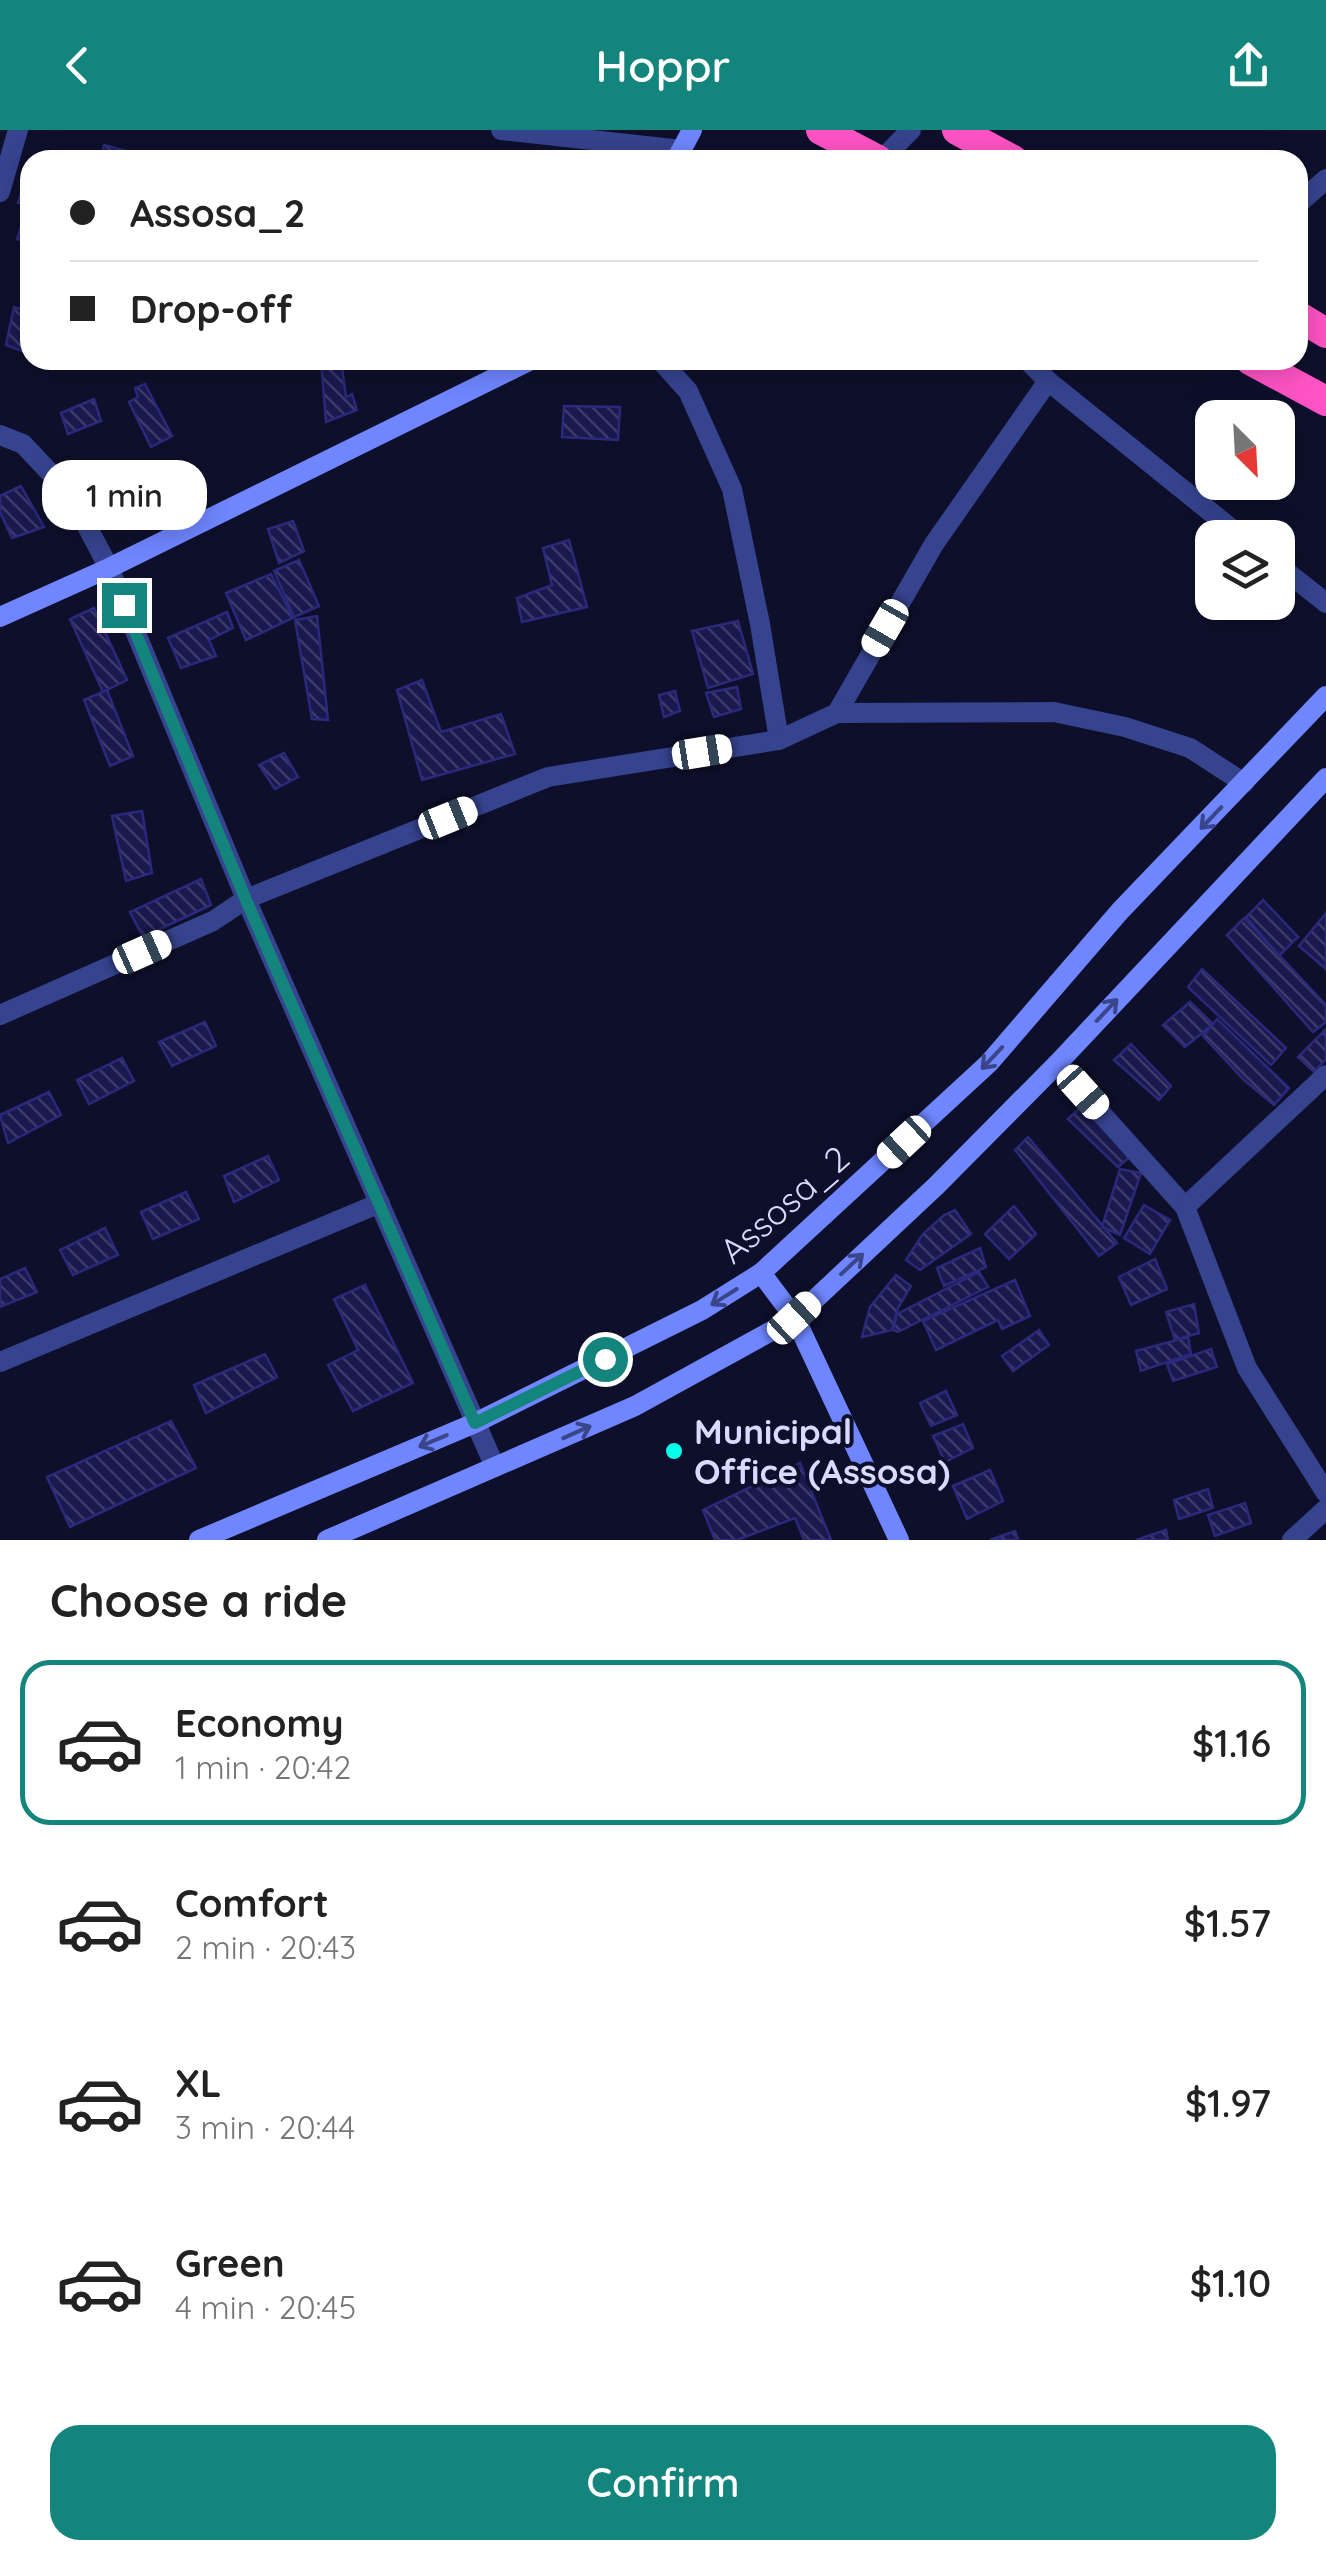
<!DOCTYPE html>
<meta charset="utf-8">
<style>
body{margin:0;font-family:Quicksand,sans-serif;background:#f2f2f2;color:#222;height:100vh;display:flex;flex-direction:column;font-size:38px;white-space:nowrap}
*{box-sizing:border-box;margin:0}
p{font-size:32px;color:#767676}
.icon{flex:none;width:55px;height:55px;fill:none;stroke:currentColor;stroke-width:2;stroke-linecap:round;stroke-linejoin:round}
.map{position:relative;height:1410px;overflow:hidden}
.panel{display:flex;flex-direction:column;background:#fff;flex:1}
.panel>*{flex:none}
.banner{position:absolute;left:20px;top:20px;width:1288px;height:220px;border-radius:30px;box-shadow:0 5px 25px #0003;display:grid;align-content:center;height:220px;padding:0 50px;background:#fff}
.needle{width:65px;rotate:156deg}
.controls{position:absolute;left:1195px;top:270px;display:grid;gap:20px}
.controls a{display:grid;place-items:center;width:100px;height:100px;border-radius:20px;background:#fff;box-shadow:0 5px 25px #0003;font-size:50px}
.end{position:absolute;width:45px;height:45px;margin:-22px;border:12px solid #14857c;background:#fff;box-shadow:0 0 0 5px #fff}
.from{border-radius:50%}
.bubble{position:absolute;height:70px;border-radius:30px;background:#fff;box-shadow:0 5px 25px #0003;font-size:32px;font-weight:600;line-height:70px;text-align:center}
.car{position:absolute;width:30px;height:60px;margin:-30px -15px;border-radius:12px;box-shadow:0 0 8px 2px #0007;background:linear-gradient(#fff 24%,#345 0 40%,#fff 0 76%,#345 0 86%,#fff 0)}
.banner b{display:flex;align-items:center;gap:35px;height:95px;font-size:38px}
.banner b+b{border-top:2px solid #e0e0e0}
.banner i{width:25px;height:25px;background:#222}
ul{padding:0;list-style:none}
li{display:flex;align-items:center;gap:30px;height:165px;margin:0 20px 15px;padding:0 30px;border:5px solid transparent;border-radius:30px}
li div{flex:1}
li b{display:block;font-size:38px}
li em{font-style:normal;font-weight:600}
li.selected{border-color:#14857c}
li>.icon{width:90px;height:90px;stroke-width:1.5}
h2{padding:0 50px;font-size:45px;line-height:120px}
.cta{display:flex;gap:20px;margin-top:auto;padding:20px 50px}
.cta a{flex:1;height:115px;border-radius:30px;background:#14857c;color:#fff;font-size:40px;font-weight:600;line-height:115px;text-align:center}
header{display:flex;justify-content:space-between;align-items:center;height:130px;padding:0 50px;background:#14857c;color:#fff;font-size:45px;font-weight:600}
.map>svg:first-child{display:block}
.building{fill:url(#building-back-hatch);stroke:#2a297c;stroke-width:2.5}
.lines{fill:none;stroke-linecap:round;stroke-linejoin:round}
.street{stroke:#36438e;stroke-width:20}
.secondary{stroke:#6f86ff;stroke-width:20}
.highway{stroke:#ff53c5;stroke-width:30}
.oneway{stroke:#3a458a}
.route{stroke:#14857c;stroke-width:12}
.poi-dot{fill:#04ffea;stroke:#0e0f2b;stroke-width:4}
.labels{text-anchor:middle;dominant-baseline:central;stroke-width:8;stroke-linejoin:round;paint-order:stroke}
.street-label{font-size:35px;fill:#d8dbff;stroke:#0e0f2b}
.poi-label{font-size:35px;font-weight:bold;fill:#d8dbff;stroke:#0e0f2b;text-anchor:start}
</style>
<header><svg class="icon" aria-label="back" viewBox="0 0 24 24"><path d="M15 5l-7 7 7 7"/></svg>Hoppr<svg class="icon" aria-label="share" viewBox="0 0 24 24"><path d="M12 15V3M7 8l5-5 5 5M5 13v7h14v-7"/></svg></header>
<div class="map">
<svg width="1326" height="1410" viewBox="0 0 1326 1410">
<defs>
<pattern id="building-back-hatch" width="6" height="6" patternUnits="userSpaceOnUse" patternTransform="scale(2.5)"><rect width="6" height="6" fill="#1a194e"/><path d="M-1 5l2 2M0 0l6 6M5-1l2 2" fill="none" stroke="#3b3a69"/></pattern>
</defs>
<rect width="100%" height="100%" fill="#0e0f2b"/>
<g class="building">
<path d="M104,15L147,27V30H101Z"/>
<path d="M28,40L30,74L18,73Z"/>
<path d="M24,87L30,89V112L17,109Z"/>
<path d="M14,177L30,182V224L6,215Z"/>
<path d="M321,230H341L346,267L352,264L357,280L326,292Z"/>
<path d="M145,254L172,306L151,317L129,272L138,267L135,258Z"/>
<path d="M94,269L101,291L68,304L61,283Z"/>
<path d="M564,276L620,277L618,310L562,307Z"/>
<path d="M126,353L135,374L109,384L98,366Z"/>
<path d="M21,356L44,397L12,408L0,382V366Z"/>
<path d="M293,391L304,421L279,433L268,399Z"/>
<path d="M569,410L587,477L522,492L517,468L552,455L543,418Z"/>
<path d="M299,430L319,476L294,487L274,441Z"/>
<path d="M271,444L293,488L246,510L226,463Z"/>
<path d="M94,478L127,550L103,562L70,489Z"/>
<path d="M227,482L233,498L209,510L216,526L181,538L168,508Z"/>
<path d="M317,486L328,590L312,589L295,490Z"/>
<path d="M738,491L753,544L708,558L692,501Z"/>
<path d="M422,550L441,602L501,584L515,624L422,650L397,560Z"/>
<path d="M737,557L741,579L714,587L706,563Z"/>
<path d="M107,560L133,626L110,636L84,570Z"/>
<path d="M675,561L680,581L664,587L659,565Z"/>
<path d="M284,623L298,647L275,659L259,635Z"/>
<path d="M142,681L152,743L126,751L112,686Z"/>
<path d="M201,749L211,775L143,807L130,782Z"/>
<path d="M1263,770L1298,807L1279,826L1246,787Z"/>
<path d="M1326,783V839L1299,816Z"/>
<path d="M1244,788L1326,875V892L1313,902L1227,805Z"/>
<path d="M1202,839L1286,918L1271,935L1188,857Z"/>
<path d="M1190,872L1213,894L1185,917L1163,895Z"/>
<path d="M1217,889L1289,958L1274,975L1244,950L1203,906Z"/>
<path d="M205,892L216,916L172,936L159,912Z"/>
<path d="M1326,899V929L1314,942L1298,927Z"/>
<path d="M1131,914L1171,956L1159,970L1114,930Z"/>
<path d="M122,928L134,951L89,974L77,950Z"/>
<path d="M49,962L61,985L8,1013L0,985Z"/>
<path d="M1084,974L1131,1026L1118,1037L1068,989Z"/>
<path d="M1028,1007L1117,1113L1099,1126L1015,1020Z"/>
<path d="M268,1026L279,1050L234,1072L224,1046Z"/>
<path d="M1120,1039L1141,1043L1120,1105L1102,1097Z"/>
<path d="M186,1062L199,1089L153,1109L141,1082Z"/>
<path d="M1144,1075L1170,1090L1150,1124L1124,1108Z"/>
<path d="M1014,1076L1036,1104L1009,1129L985,1104Z"/>
<path d="M955,1080L971,1104L920,1140L906,1130L923,1104L944,1085Z"/>
<path d="M105,1098L118,1125L73,1145L60,1120Z"/>
<path d="M980,1118L986,1137L944,1156L937,1138Z"/>
<path d="M1155,1129L1167,1159L1131,1175L1119,1147Z"/>
<path d="M25,1138L37,1162L0,1177V1149Z"/>
<path d="M979,1142L988,1157L898,1202L893,1200L897,1184Z"/>
<path d="M896,1145L911,1156L898,1178L892,1200L862,1207L870,1177Z"/>
<path d="M1015,1150L1030,1186L1002,1199L998,1190L936,1220L923,1191Z"/>
<path d="M365,1155L413,1253L353,1281L328,1235L358,1220L334,1169Z"/>
<path d="M1194,1174L1199,1203L1175,1210L1166,1182Z"/>
<path d="M1039,1200L1049,1215L1013,1241L1002,1226Z"/>
<path d="M1188,1207L1191,1224L1141,1241L1136,1221Z"/>
<path d="M1211,1219L1217,1237L1173,1251L1167,1234Z"/>
<path d="M265,1224L277,1247L206,1283L194,1255Z"/>
<path d="M946,1261L957,1285L931,1296L920,1273Z"/>
<path d="M171,1291L196,1338L70,1397L47,1347Z"/>
<path d="M963,1294L973,1318L945,1332L933,1306Z"/>
<path d="M800,1333L831,1410H804L795,1388L737,1410H715L703,1380Z"/>
<path d="M990,1340L1003,1371L967,1389L953,1356Z"/>
<path d="M1208,1359L1213,1378L1179,1389L1174,1370Z"/>
<path d="M1245,1373L1251,1393L1215,1406L1208,1385Z"/>
<path d="M1166,1400L1168,1410H1136Z"/>
<path d="M1015,1401L1018,1410H990Z"/>
</g>
<g class="lines">
<g class="street">
<path d="M501,0L682,20"/>
<path d="M881,30L911,0"/>
<path d="M0,62L18,0"/>
<path d="M1298,74L1326,49"/>
<path d="M660,230L688,261L732,359L760,494L779,610"/>
<path d="M1027,230L1048,251L1243,408"/>
<path d="M0,305L23,314L70,364L109,438L246,769L495,1337"/>
<path d="M1278,435L1326,473"/>
<path d="M837,583L934,414L1048,251"/>
<path d="M0,885L213,791L246,769L548,647L779,610L837,583L1054,582L1125,597L1190,618L1244,653"/>
<path d="M1057,934L1185,1077"/>
<path d="M1326,945L1185,1077L1247,1238L1326,1363"/>
<path d="M0,1232L380,1073"/>
<path d="M1292,1410L1326,1379"/>
</g>
<g class="secondary">
<path d="M676,30L692,0"/>
<path d="M0,487L109,438L531,230"/>
<path d="M761,1143L795,1188L899,1410"/>
<path d="M199,1410L475,1293L702,1180L761,1143L989,933L1120,781L1326,566"/>
<path d="M327,1410L635,1276L795,1188L936,1056L1057,934L1326,648"/>
</g>
<g class="highway">
<path d="M821,0L878,30"/>
<path d="M957,0L1013,30"/>
<path d="M1298,186L1326,203"/>
<path d="M1250,230L1326,271"/>
</g>
</g>
<defs><path id="oneway-shaft" d="M-6 0H5M1.5-3L5.5 0L1.5 3" fill="none" stroke-width="1.6" stroke-linecap="round" stroke-linejoin="round" transform="scale(2.5)"/></defs>
<g class="oneway">
<use href="#oneway-shaft" transform="translate(1211 688) rotate(134)"/>
<use href="#oneway-shaft" transform="translate(1107 880) rotate(-47)"/>
<use href="#oneway-shaft" transform="translate(992 928) rotate(133)"/>
<use href="#oneway-shaft" transform="translate(852 1134) rotate(-43)"/>
<use href="#oneway-shaft" transform="translate(724 1167) rotate(148)"/>
<use href="#oneway-shaft" transform="translate(577 1302) rotate(-24)"/>
<use href="#oneway-shaft" transform="translate(433 1311) rotate(157)"/>
</g>
<g class="lines">
<path class="route" d="M124,475L246,770L475,1293L605,1229"/>
</g>
<circle class="poi-dot" cx="674" cy="1321" r="10"/>
<g class="labels">
<g class="street-label">
<text transform="translate(784 1074) rotate(-41)">Assosa_2</text>
</g>
<g class="poi-label">
<text x="694" y="1301">Municipal<tspan x="694" dy="40">Office (Assosa)</tspan></text>
</g>
</g>
</svg>
<div class="controls">
<a><svg class="needle" viewBox="-14 -14 28 28"><path d="M0-13l5 13h-10z" fill="#e53935"/><path d="M0 13l5-13h-10z" fill="#767676"/></svg></a>
<a><svg class="icon" aria-label="layers" viewBox="0 0 24 24"><path d="M12 4l9 5-9 5-9-5zM3 14l9 5 9-5"/></svg></a>
</div>
<i class="end from" style="left:605px;top:1229px"></i>
<i class="end" style="left:124px;top:475px"></i>
<div class="bubble" style="left:42px;top:330px;width:165px">1 min</div>
<i class="car" style="left:885px;top:498px;rotate:210deg"></i>
<i class="car" style="left:702px;top:622px;rotate:81deg"></i>
<i class="car" style="left:448px;top:688px;rotate:68deg"></i>
<i class="car" style="left:142px;top:822px;rotate:66deg"></i>
<i class="car" style="left:1083px;top:962px;rotate:138deg"></i>
<i class="car" style="left:904px;top:1012px;rotate:227deg"></i>
<i class="car" style="left:794px;top:1188px;rotate:47deg"></i>
<div class="banner">
<b><i class="from"></i>Assosa_2</b>
<b><i></i>Drop-off</b>
</div>
</div>
<section class="panel">
<h2>Choose a ride</h2>
<ul>
<li class="selected"><svg class="icon" aria-label="car" viewBox="0 0 24 24"><path d="M5 17H2v-5l4-1 3-4h7l3 4 3 1v5h-3M9 17h6M6 11h13"/><circle cx="7" cy="17" r="2"/><circle cx="17" cy="17" r="2"/></svg><div><b>Economy</b><p>1 min · 20:42</p></div><em>$1.16</em></li>
<li><svg class="icon" aria-label="car" viewBox="0 0 24 24"><path d="M5 17H2v-5l4-1 3-4h7l3 4 3 1v5h-3M9 17h6M6 11h13"/><circle cx="7" cy="17" r="2"/><circle cx="17" cy="17" r="2"/></svg><div><b>Comfort</b><p>2 min · 20:43</p></div><em>$1.57</em></li>
<li><svg class="icon" aria-label="car" viewBox="0 0 24 24"><path d="M5 17H2v-5l4-1 3-4h7l3 4 3 1v5h-3M9 17h6M6 11h13"/><circle cx="7" cy="17" r="2"/><circle cx="17" cy="17" r="2"/></svg><div><b>XL</b><p>3 min · 20:44</p></div><em>$1.97</em></li>
<li><svg class="icon" aria-label="car" viewBox="0 0 24 24"><path d="M5 17H2v-5l4-1 3-4h7l3 4 3 1v5h-3M9 17h6M6 11h13"/><circle cx="7" cy="17" r="2"/><circle cx="17" cy="17" r="2"/></svg><div><b>Green</b><p>4 min · 20:45</p></div><em>$1.10</em></li>
</ul>
<div class="cta"><a>Confirm</a></div>
</section>
